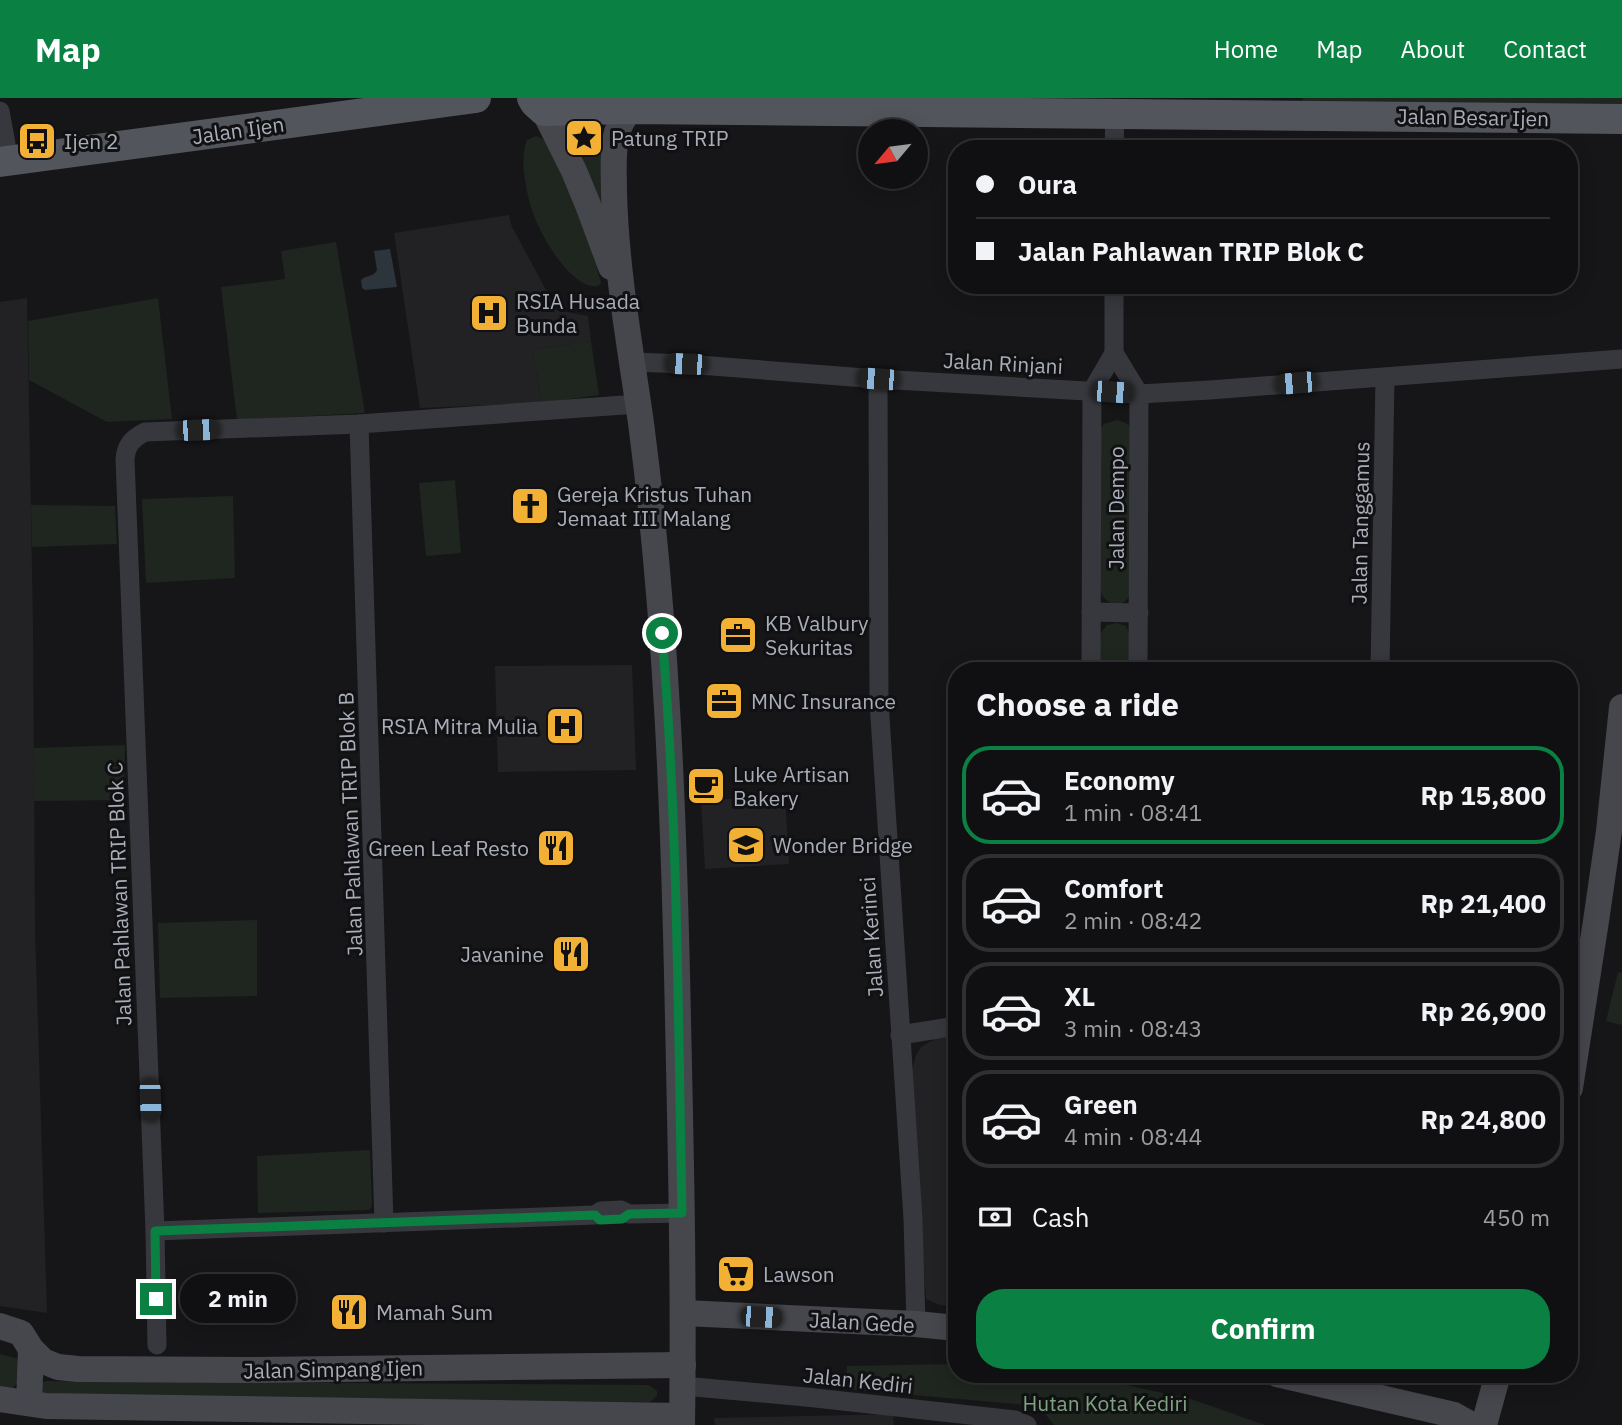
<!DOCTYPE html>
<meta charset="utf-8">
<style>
body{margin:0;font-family:"IBM Plex Sans",sans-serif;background:#1e1e20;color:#f1f3f6;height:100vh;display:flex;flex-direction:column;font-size:26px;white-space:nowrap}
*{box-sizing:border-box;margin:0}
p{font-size:23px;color:#9c9d9f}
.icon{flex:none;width:38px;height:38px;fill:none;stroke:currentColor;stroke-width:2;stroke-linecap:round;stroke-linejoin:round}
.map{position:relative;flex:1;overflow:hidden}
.drawer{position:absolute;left:948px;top:564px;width:630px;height:721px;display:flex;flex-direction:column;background:#101012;border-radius:28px;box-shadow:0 4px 18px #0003,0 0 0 2px #303032}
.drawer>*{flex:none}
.guide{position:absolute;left:948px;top:42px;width:630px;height:154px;border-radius:28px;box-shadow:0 4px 18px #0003,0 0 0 2px #303032;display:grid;align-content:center;height:154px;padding:0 28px;background:#101012}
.needle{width:46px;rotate:241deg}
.tools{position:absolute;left:858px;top:21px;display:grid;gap:14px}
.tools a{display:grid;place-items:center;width:70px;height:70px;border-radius:50%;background:#101012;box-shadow:0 4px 18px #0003,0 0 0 2px #303032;font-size:35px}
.end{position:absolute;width:32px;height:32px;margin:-16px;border:9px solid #0b8043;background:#fff;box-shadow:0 0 0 4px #fff}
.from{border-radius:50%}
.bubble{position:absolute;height:49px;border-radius:24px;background:#101012;box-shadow:0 4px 18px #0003,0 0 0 2px #303032;font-size:23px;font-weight:800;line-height:49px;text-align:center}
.car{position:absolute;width:21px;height:42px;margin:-21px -10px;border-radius:9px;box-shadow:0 0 5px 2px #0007;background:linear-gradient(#222 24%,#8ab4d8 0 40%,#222 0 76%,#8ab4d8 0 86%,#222 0)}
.guide b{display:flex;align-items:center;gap:24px;height:66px;font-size:26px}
.guide b+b{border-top:2px solid #303032}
.guide i{width:18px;height:18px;background:#f1f3f6}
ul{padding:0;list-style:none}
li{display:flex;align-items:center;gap:21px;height:98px;margin:0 14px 10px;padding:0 14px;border:4px solid #303032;border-radius:28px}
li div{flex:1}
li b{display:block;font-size:26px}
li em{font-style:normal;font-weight:800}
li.current{border-color:#0b8043}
li>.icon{width:63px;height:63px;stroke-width:1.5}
h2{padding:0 28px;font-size:32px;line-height:84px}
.pay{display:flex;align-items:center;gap:18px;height:77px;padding:0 28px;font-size:26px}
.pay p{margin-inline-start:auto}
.button{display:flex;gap:14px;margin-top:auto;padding:14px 28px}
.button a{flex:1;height:80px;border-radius:28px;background:#0b8043;color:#fff;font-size:28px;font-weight:800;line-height:80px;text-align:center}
header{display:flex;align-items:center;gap:42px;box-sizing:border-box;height:98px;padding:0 35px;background:#0b8043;color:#fff}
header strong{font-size:33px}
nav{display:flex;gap:38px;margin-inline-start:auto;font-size:24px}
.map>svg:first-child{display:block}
.built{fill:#222225}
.green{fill:#1e261f}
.water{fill:#2c353c}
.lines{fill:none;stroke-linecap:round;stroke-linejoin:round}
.minor{stroke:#37383d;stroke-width:19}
.secondary{stroke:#45474d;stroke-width:26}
.primary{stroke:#53555c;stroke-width:30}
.route{stroke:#0b8043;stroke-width:9}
.labels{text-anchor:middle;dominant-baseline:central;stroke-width:6;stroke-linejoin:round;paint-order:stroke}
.street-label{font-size:21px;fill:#a8adb8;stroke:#111113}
.poi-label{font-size:21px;fill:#a8adb8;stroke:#111113;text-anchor:start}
.park-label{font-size:21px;fill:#7fa381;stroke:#111113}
</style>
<header>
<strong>Map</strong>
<nav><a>Home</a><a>Map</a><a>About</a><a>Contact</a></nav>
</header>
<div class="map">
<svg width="1622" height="1327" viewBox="0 0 1622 1327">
<rect width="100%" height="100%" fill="#161618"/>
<g class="built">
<path d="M509,117L512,129L557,212L588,218L591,243L532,252L542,305L420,310L394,135Z"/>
<path d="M27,200L33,527L35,832L47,1215L0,1208V204Z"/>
<path d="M632,567L636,672L498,674L495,568Z"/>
<path d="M785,697L789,766L705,771L701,703Z"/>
<path d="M957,939V1208L940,1207L926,1201L912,988V973L916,957L921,949L935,941Z"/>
<path d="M893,1316L894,1327H715L714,1320Z"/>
</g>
<g class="green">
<path d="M1302,0H1622V15L1305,5Z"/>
<path d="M587,26L594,28L598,37L608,123L573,41V31L576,27Z"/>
<path d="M536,38L545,42L560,66L596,166L601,185L598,188C571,192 539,135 532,112C526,94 519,59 527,42Z"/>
<path d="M336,144L365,315L237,322L221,189L285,181L281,153Z"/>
<path d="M158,200L172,321L107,324L29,282L28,223Z"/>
<path d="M591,243L599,297L542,305L532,252Z"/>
<path d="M1117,322L1128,326L1132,335V493C1130,497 1128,501 1124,504C1114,510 1102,502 1100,491V331L1104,326Z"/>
<path d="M455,382L461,455L426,458L419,385Z"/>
<path d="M233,398L235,480L146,485L142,401Z"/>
<path d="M31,407L115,408L117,446L32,449Z"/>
<path d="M1117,525L1126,528L1131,540V572H1099V537L1107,527Z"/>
<path d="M125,647L124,702L34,703L33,650Z"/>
<path d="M257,822V898L160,900L158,825Z"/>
<path d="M1618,874L1622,875V927L1606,923Z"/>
<path d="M370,1052L372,1108L369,1112L258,1115L257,1058Z"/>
<path d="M0,1256L18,1261L21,1281L13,1290L0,1289Z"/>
<path d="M957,1266V1276H1027L1069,1285L1107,1283L1191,1301L1265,1327H1054L1045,1316L1028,1307L845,1291L847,1268Z"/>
<path d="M47,1283L649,1287L657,1293V1298L650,1304L128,1302L46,1298L39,1293L40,1285Z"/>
</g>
<path class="water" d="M390,151L397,189L365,192L362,190L361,182C366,177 374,179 377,172L374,153Z"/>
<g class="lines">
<g class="minor">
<path d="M0,13L9,63"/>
<path d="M1114,51L1115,16"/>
<path d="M1114,255L1139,296L1138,572"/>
<path d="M632,264L686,266L878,281L1139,296L1210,292L1622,261"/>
<path d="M878,281L879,604L913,1121L916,1226"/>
<path d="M359,326L384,1125"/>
<path d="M1091,514L1139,515"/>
<path d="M1091,572L1092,293L1114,255V187"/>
<path d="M1380,572L1385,279"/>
<path d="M900,937L957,928"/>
<path d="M155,1133L595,1117L601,1113L621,1112L629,1116L682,1115"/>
<path d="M157,1247L155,1133L125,361C126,347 133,340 145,334L359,326L638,306"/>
<path d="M683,1288L806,1299L1015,1322L1027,1327"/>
</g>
<g class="secondary">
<path d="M630,11C625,18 620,26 617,34C612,53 614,75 614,94C616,172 630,248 641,325C667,523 674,722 678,922C681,1057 684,1192 682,1327"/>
<path d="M544,13L574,73L588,107L611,169"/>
<path d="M1570,990L1596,823L1609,733L1622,609"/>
<path d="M684,1215L916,1226L957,1230"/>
<path d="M0,1228L21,1235L31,1251L43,1263L58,1269L78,1271L245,1272L683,1267"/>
<path d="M1277,1276L1454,1317L1472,1327"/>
<path d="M0,1301L46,1308L682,1318"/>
<path d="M29,1305L31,1251"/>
<path d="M1484,1327L1498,1276"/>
</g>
<g class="primary">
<path d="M532,0L535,5L544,13L630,11L1622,21"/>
<path d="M0,64L476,0"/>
</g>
</g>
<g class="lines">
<path class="route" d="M156,1201L155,1133L595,1117L600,1122L622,1121L629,1116L682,1115C678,921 678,728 662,535"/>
</g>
<defs>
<symbol id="sight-square" viewBox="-11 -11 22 22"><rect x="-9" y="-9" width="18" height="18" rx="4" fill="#f2b134" stroke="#111113"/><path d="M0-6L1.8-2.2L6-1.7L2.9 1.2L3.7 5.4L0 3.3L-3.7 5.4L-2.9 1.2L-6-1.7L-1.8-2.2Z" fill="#111"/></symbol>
<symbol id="bus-square" viewBox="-11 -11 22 22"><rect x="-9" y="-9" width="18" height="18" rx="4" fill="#f2b134" stroke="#111113"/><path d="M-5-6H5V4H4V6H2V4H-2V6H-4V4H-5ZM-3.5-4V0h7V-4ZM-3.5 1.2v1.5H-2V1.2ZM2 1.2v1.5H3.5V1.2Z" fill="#111"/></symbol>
<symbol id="hospital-square" viewBox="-11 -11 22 22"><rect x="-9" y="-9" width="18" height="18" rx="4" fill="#f2b134" stroke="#111113"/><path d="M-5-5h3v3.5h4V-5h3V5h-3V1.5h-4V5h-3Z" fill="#111"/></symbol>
<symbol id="church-square" viewBox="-11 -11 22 22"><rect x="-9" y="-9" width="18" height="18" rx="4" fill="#f2b134" stroke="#111113"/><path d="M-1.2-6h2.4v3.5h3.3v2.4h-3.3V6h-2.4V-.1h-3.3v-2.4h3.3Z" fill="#111"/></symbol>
<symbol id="office-square" viewBox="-11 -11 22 22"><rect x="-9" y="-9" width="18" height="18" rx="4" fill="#f2b134" stroke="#111113"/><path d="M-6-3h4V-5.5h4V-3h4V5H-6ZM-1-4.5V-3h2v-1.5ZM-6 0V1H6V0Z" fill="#111"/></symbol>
<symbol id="cafe-square" viewBox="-11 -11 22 22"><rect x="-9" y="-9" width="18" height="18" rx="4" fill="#f2b134" stroke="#111113"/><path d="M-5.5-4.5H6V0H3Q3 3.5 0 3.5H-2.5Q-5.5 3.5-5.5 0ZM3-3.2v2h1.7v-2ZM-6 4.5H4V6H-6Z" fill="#111"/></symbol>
<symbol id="school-square" viewBox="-11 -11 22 22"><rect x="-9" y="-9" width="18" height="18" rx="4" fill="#f2b134" stroke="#111113"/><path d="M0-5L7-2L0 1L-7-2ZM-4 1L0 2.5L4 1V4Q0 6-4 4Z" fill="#111"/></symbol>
<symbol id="restaurant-square" viewBox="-11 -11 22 22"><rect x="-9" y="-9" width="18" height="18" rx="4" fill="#f2b134" stroke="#111113"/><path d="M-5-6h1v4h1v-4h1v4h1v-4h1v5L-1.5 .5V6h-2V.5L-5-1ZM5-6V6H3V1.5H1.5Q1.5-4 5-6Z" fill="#111"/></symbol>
<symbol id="supermarket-square" viewBox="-11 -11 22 22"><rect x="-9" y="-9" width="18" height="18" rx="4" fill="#f2b134" stroke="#111113"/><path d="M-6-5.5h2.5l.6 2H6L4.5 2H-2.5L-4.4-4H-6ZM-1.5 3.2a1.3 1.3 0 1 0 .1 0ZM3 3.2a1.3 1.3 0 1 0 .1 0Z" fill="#111"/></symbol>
</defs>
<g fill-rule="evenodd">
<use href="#sight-square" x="562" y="18" width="44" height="44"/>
<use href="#bus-square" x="15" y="21" width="44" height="44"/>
<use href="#hospital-square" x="467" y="193" width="44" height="44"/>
<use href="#church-square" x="508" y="386" width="44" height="44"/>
<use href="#office-square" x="716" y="515" width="44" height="44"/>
<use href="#office-square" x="702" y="581" width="44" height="44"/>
<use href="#hospital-square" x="543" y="606" width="44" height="44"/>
<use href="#cafe-square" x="684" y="666" width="44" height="44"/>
<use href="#school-square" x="724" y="725" width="44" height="44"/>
<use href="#restaurant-square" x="534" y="728" width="44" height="44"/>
<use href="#restaurant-square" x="549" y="834" width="44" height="44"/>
<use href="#supermarket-square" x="714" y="1154" width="44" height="44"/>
<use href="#restaurant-square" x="327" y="1192" width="44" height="44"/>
</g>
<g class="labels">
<g class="street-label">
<text transform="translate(1473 19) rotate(1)">Jalan Besar Ijen</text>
<text transform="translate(238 32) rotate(-8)">Jalan Ijen</text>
<text transform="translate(1003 265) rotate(3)">Jalan Rinjani</text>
<text transform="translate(1116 410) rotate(-90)">Jalan Dempo</text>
<text transform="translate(1360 425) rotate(-89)">Jalan Tanggamus</text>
<text transform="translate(350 726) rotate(-92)">Jalan Pahlawan TRIP Blok B</text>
<text transform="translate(119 796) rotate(-92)">Jalan Pahlawan TRIP Blok C</text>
<text transform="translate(871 839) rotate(-94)">Jalan Kerinci</text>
<text transform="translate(862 1224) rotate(3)">Jalan Gede</text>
<text transform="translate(333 1271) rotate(-1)">Jalan Simpang Ijen</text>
<text transform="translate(858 1282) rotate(6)">Jalan Kediri</text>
</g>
<g class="poi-label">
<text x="611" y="40">Patung TRIP</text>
<text x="64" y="43">Ijen 2</text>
<text x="516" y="203">RSIA Husada<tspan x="516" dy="24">Bunda</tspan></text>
<text x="557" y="396">Gereja Kristus Tuhan<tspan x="557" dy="24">Jemaat III Malang</tspan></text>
<text x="765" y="525">KB Valbury<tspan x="765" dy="24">Sekuritas</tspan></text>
<text x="751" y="603">MNC Insurance</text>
<text x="538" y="628" text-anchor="end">RSIA Mitra Mulia</text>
<text x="733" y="676">Luke Artisan<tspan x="733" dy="24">Bakery</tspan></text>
<text x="773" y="747">Wonder Bridge</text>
<text x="529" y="750" text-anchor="end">Green Leaf Resto</text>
<text x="544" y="856" text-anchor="end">Javanine</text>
<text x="763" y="1176">Lawson</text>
<text x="376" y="1214">Mamah Sum</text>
</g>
<g class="park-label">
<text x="1105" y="1305">Hutan Kota Kediri</text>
</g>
</g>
</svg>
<div class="tools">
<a><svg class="needle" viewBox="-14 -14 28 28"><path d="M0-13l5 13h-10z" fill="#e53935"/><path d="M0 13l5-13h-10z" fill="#9c9d9f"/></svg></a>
</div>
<i class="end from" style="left:662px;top:535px"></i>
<i class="end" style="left:156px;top:1201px"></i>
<div class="bubble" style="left:180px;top:1176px;width:116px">2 min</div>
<i class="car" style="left:686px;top:266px;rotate:272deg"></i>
<i class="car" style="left:878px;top:281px;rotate:274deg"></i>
<i class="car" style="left:1296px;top:285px;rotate:265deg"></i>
<i class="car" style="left:1112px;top:294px;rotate:94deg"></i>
<i class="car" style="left:198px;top:332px;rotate:88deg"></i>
<i class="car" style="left:150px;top:1002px;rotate:178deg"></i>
<i class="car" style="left:761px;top:1219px;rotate:93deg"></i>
<div class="guide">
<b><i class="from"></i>Oura</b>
<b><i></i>Jalan Pahlawan TRIP Blok C</b>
</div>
<section class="drawer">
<h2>Choose a ride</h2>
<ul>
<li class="current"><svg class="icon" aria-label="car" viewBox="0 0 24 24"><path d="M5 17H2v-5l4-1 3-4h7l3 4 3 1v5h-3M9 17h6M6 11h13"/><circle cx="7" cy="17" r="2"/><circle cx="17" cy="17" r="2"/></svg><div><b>Economy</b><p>1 min · 08:41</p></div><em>Rp 15,800</em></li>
<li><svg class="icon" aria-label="car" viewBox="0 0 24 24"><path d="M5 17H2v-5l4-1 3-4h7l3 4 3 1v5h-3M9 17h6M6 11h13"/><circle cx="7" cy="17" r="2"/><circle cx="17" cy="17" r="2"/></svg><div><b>Comfort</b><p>2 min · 08:42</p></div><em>Rp 21,400</em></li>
<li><svg class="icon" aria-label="car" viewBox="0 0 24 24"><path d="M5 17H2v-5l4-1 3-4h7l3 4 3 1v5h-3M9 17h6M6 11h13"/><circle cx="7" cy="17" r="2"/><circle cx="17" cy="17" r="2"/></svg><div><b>XL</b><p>3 min · 08:43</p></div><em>Rp 26,900</em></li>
<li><svg class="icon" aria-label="car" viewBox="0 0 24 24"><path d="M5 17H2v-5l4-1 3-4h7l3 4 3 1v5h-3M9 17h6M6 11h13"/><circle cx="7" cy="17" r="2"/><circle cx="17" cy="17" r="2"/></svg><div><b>Green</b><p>4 min · 08:44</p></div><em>Rp 24,800</em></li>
</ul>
<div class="pay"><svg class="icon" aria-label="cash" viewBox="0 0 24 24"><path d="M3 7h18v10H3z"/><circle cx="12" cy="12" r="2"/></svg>Cash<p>450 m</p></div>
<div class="button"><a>Confirm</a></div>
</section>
</div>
